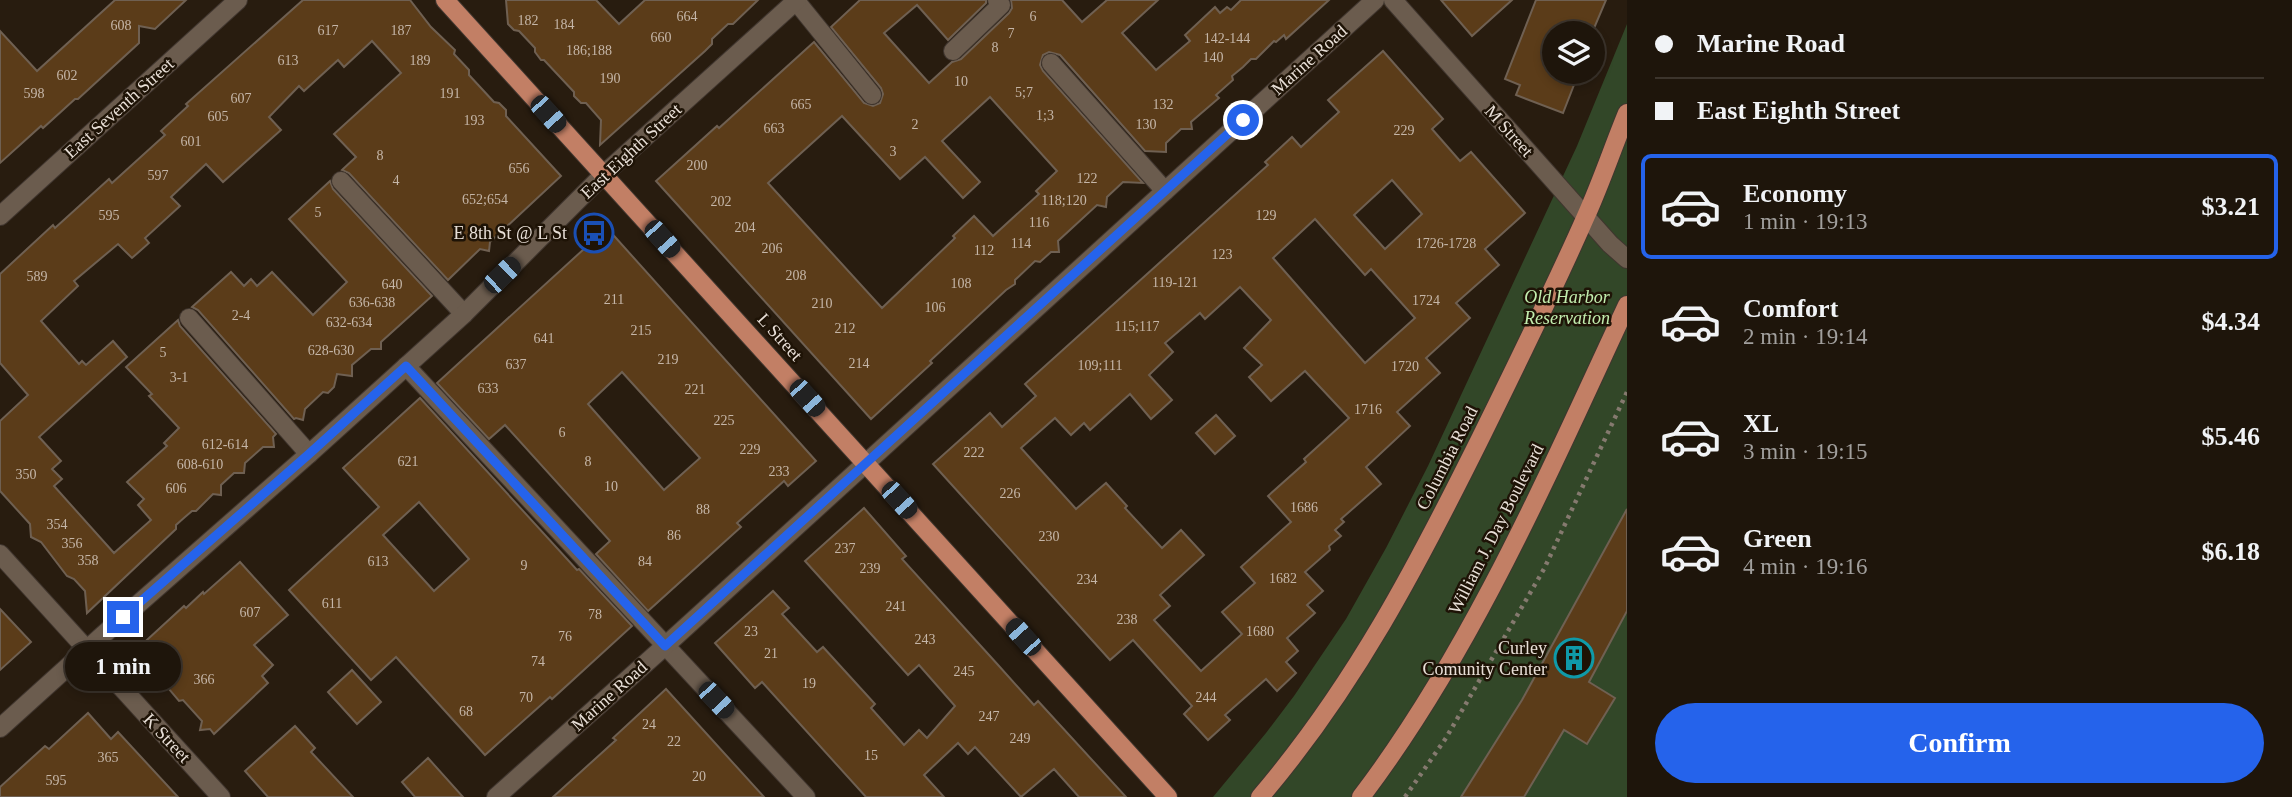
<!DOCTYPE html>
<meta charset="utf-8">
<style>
body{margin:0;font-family:"Times New Roman",serif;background:#2b2219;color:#f1f3f6;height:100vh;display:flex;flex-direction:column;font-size:26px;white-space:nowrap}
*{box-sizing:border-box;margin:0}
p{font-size:23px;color:#a19f9d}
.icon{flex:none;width:38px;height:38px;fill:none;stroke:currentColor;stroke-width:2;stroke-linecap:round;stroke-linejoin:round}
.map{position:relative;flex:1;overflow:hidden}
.details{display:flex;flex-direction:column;background:#1e150b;width:665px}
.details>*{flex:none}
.guide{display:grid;align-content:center;height:154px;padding:0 28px;background:#1e150b}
.fabs{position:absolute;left:1542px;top:21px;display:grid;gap:14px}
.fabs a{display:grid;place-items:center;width:63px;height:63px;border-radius:50%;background:#1e150b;box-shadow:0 4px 10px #0003,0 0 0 2px #3c342c;font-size:35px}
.end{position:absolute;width:32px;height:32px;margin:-16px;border:9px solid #2563eb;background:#fff;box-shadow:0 0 0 4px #fff}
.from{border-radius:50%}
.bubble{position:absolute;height:49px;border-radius:24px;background:#1e150b;box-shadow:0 4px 10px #0003,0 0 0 2px #3c342c;font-size:23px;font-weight:700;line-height:49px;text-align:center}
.car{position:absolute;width:21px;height:42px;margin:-21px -10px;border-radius:9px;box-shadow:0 0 5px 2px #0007;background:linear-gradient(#222 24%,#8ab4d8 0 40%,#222 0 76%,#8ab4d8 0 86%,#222 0)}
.guide b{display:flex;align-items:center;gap:24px;height:66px;font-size:26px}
.guide b+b{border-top:2px solid #3c342c}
.guide i{width:18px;height:18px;background:#f1f3f6}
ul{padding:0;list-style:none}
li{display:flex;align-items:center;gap:21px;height:105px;margin:0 14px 10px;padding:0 14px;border:4px solid transparent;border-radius:10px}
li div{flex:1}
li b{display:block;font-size:26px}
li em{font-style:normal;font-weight:700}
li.selected{border-color:#2563eb}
li>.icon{width:63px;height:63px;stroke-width:1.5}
.primary-button{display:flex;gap:14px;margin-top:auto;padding:14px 28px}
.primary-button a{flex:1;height:80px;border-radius:42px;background:#2563eb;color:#fff;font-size:28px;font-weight:700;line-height:80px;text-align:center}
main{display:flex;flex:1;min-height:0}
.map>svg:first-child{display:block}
.green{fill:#324728}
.building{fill:#5b3c19;stroke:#6f6052;stroke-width:2;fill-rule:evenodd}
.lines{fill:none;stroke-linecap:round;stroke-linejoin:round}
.minor-casing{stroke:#40362f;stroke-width:20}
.major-casing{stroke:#40362f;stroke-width:20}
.path{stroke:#857a6f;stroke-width:4.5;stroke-dasharray:3.5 5;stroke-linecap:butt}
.minor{stroke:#6b5c4e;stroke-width:18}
.major{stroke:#c27f65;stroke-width:18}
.route{stroke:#2563eb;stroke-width:9}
.labels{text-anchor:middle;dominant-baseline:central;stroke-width:5;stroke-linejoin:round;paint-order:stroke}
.number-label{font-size:14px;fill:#c5b6a8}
.street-label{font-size:18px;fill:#e8dfd7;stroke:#1e1306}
.poi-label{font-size:18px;fill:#e8dfd7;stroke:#1e1306;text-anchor:end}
.park-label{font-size:18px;font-style:italic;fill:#c2edae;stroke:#1e1306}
</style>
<main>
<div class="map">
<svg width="1627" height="797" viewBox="0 0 1627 797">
<rect width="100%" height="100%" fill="#281c0f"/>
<path class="green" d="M1627,24V797H1213L1266,733L1294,696L1346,619L1386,548L1428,466L1577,146Z"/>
<g class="building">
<path d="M115,0H186L155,29L139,26V43L78,99H75L43,128L41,126L0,163V31L37,71Z"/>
<path d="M303,0H410L431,27L455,50L454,54L469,70V75L494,102L499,103L506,110V116L561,176L490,242L489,251L480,249L448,280L349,173L342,170L356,157L334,134L401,73L372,41L344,67L338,60L304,91L299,86L269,117L281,130L223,182L206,164L171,197L180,206L145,238L149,243L132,258L118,244L74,281L78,286L41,321L79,364L82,361L86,365L113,341L127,357L39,437L61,461L52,469L62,479L54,486L114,553L151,520L138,505L144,499L127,482L167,446L164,443L179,428L149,396L152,394L126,367L178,320L180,326L276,434L273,437L274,447H263L245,463L244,473H234L221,485V495L213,494L196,511H192L185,517L176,525V529L87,613L85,591L74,579L67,576L41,542L31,537L30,524L0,491V421L28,395L0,363V274L53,225L55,228L109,179L112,183L165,135L161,131L188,106L186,104Z"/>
<path d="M506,0H596L619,24L645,0H758L733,24H728L712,39V44L705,51L600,145L601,120L586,103H581L574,96V92L544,60H541L535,52V48L519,31L514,30L508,24Z"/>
<path d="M860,0H986V3L948,40L917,5L884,33L929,83L952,62L961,59L1009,13L1012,8L1011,0H1062L1082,22L1107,0H1158L1122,33L1156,70L1190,41L1185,35L1215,7L1220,13L1227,7L1231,10L1241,0H1329L1286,39L1284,35L1276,42L1274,41L1256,59H1251L1243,67L1232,76L1233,80L1216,95L1219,98L1191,122L1192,129H1181L1166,143V152L1145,151L1060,55L1049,52L1043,55L1040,65L1043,71L1143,183L1123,182L1107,197L1106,207L1097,205L1058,241L1059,252H1051L1040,262L1035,261L1015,280V284L1006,290L930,361L932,363L871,419L656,181L717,126L719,128L814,42L864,103L873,106L880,103L883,94L881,88L831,27ZM990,97L1057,171L1036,191L1039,194L993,236L974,216L953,236L955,238L882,308L768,183L842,116L900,179L925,157L963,198L980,182L942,141Z"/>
<path d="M1441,0H1512L1472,36Z"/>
<path d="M1536,0H1606L1592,33H1554V72H1579L1563,113L1516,95L1520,85L1505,79Z"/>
<path d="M1383,51L1443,119L1432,129L1460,161L1471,152L1525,213L1485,249L1499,265L1456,303L1470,318L1426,358L1440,373L1397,412L1410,426L1366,467L1381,484L1341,519L1344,522L1335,530L1341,536L1329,546L1330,550L1305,572L1323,591L1307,605L1315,613L1287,638L1298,651L1286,662L1296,673L1277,691L1266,679L1225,715L1230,720L1208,740L1184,714L1192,706L1133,640L1110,660L933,464L990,413L1002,427L1036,396L1025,384L1268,165L1265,162L1292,137L1301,147L1339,112L1328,100ZM1392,180L1422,214L1385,249L1354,215ZM1315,219L1365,275L1371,269L1415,318L1365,363L1273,258ZM1240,287L1271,320L1244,348L1262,365L1249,377L1271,401L1305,371L1349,418L1304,459L1306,462L1268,496L1291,522L1241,567L1255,583L1222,612L1242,634L1201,671L1154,620L1170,606L1160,595L1204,555L1181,530L1162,548L1125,508L1127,506L1106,483L1076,509L1021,448L1055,418L1071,435L1084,423L1090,430L1130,394L1151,419L1172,400L1149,375L1173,352L1165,343L1200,313L1205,319Z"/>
<path d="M330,181L333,189L432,296L381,342V349H371L352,365V376L337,374L334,387L328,393L323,392L305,409L303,420L296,418L294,419L198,310L192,307L231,272L244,286L251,279L257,286L272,272L313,315L347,282L289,219Z"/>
<path d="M607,228L816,461L788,486L784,481L737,523L741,527L648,611L596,554L610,541L505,425L489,439L437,383ZM622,372L700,458L664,490L588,404Z"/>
<path d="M420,398L577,570L579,569L632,626L552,699L550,697L485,755L396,657L371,680L289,590L379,507L343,468ZM419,502L469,559L434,591L383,535Z"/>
<path d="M1216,415L1235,436L1215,454L1196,433Z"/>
<path d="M864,508L906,556L902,559L999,666L1034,705L1038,701L1126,797H1079L1054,769L1021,797L975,747L968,754L958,743L924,775L944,797H866L762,682L755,688L715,643L773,591L789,608L782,614L817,652L823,647L875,704L871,708L904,745L919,730L927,738L955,706L919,665L908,675L805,561Z"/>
<path d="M1627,509V611L1589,682L1615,698L1587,744L1564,730L1524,797H1461L1522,700Z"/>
<path d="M240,562L288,615L254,645L273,665L262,676L268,683L214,734L210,729L200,730L202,721L183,700L179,701L163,682V678L136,650L184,606L186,608L203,592L204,594Z"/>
<path d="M0,609L31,642L0,670Z"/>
<path d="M352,670L381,702L357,724L328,692Z"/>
<path d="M666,689L764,797H553L616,740L613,738Z"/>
<path d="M88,713L111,739L118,732L178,797H0V787L45,746L49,749Z"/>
<path d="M295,726L315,748L311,752L353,797H268L245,771Z"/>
<path d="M428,758L463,797H415L402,782Z"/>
</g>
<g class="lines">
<defs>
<g id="minor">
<path d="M1393,0L1610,244L1627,259"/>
<path d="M796,1L872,95"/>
<path d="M953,51L1001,5L997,0"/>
<path d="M1051,63L1165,191"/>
<path d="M341,181L464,314"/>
<path d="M0,216L238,0"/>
<path d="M189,318L309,454"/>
<path d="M406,366L806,797"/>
<path d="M0,554L221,797"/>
<path d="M0,728L103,635L309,454L464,314L603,175L797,0"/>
<path d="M496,797L665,646L1375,0"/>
</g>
<g id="major">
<path d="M445,0L1168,797"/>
<path d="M1260,797C1354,687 1417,566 1481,437C1517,364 1553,291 1586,216C1601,183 1613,147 1627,113"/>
<path d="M1361,797C1472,651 1550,470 1627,305"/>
</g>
</defs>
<use href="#minor" class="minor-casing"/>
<use href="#major" class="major-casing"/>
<path class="path" d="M1405,797L1446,738L1544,569L1627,392"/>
<use href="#minor" class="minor"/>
<use href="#major" class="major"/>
</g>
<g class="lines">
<path class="route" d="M123,617L309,454L406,366L665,646L1243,120"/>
</g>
<defs>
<symbol id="bus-ring" viewBox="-11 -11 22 22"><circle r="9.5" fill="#1e1306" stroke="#1a4fb4" stroke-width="1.5"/><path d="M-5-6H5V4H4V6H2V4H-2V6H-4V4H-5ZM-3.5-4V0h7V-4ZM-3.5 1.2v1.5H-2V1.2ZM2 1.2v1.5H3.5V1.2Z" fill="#1a4fb4"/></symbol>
<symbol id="building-ring" viewBox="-11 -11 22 22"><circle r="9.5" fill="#1e1306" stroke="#0f9aa8" stroke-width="1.5"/><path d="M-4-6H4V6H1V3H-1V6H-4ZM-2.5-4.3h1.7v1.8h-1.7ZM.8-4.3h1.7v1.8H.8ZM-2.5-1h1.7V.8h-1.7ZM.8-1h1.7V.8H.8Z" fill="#0f9aa8"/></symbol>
</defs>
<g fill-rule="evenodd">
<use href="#bus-ring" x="572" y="211" width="44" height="44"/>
<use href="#building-ring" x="1552" y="636" width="44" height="44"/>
</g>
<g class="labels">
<g class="number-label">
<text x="687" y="16">664</text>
<text x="1033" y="16">6</text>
<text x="528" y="20">182</text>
<text x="564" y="24">184</text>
<text x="121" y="25">608</text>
<text x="328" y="30">617</text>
<text x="401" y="30">187</text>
<text x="1011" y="33">7</text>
<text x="661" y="37">660</text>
<text x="1227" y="38">142-144</text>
<text x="995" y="47">8</text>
<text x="589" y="50">186;188</text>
<text x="1213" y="57">140</text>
<text x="288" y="60">613</text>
<text x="420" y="60">189</text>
<text x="67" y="75">602</text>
<text x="610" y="78">190</text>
<text x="961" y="81">10</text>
<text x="1024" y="92">5;7</text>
<text x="34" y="93">598</text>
<text x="450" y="93">191</text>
<text x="241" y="98">607</text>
<text x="801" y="104">665</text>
<text x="1163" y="104">132</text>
<text x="1045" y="115">1;3</text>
<text x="218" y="116">605</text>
<text x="474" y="120">193</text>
<text x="915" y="124">2</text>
<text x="1146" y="124">130</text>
<text x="774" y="128">663</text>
<text x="1404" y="130">229</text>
<text x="191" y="141">601</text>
<text x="893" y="151">3</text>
<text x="380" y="155">8</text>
<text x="697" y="165">200</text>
<text x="519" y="168">656</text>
<text x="158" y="175">597</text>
<text x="1087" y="178">122</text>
<text x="396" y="180">4</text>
<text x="485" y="199">652;654</text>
<text x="1064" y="200">118;120</text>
<text x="721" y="201">202</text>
<text x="318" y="212">5</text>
<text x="109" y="215">595</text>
<text x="1266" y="215">129</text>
<text x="1039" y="222">116</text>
<text x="745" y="227">204</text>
<text x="1021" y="243">114</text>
<text x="1446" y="243">1726-1728</text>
<text x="772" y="248">206</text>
<text x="984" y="250">112</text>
<text x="1222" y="254">123</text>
<text x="796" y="275">208</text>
<text x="37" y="276">589</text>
<text x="1175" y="282">119-121</text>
<text x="961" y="283">108</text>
<text x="392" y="284">640</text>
<text x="614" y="299">211</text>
<text x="1426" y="300">1724</text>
<text x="372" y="302">636-638</text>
<text x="822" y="303">210</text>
<text x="935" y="307">106</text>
<text x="241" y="315">2-4</text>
<text x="349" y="322">632-634</text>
<text x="1137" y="326">115;117</text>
<text x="845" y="328">212</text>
<text x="641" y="330">215</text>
<text x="544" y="338">641</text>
<text x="331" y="350">628-630</text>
<text x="163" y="352">5</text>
<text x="668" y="359">219</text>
<text x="859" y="363">214</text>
<text x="516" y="364">637</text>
<text x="1100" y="365">109;111</text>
<text x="1405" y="366">1720</text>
<text x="179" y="377">3-1</text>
<text x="488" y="388">633</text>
<text x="695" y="389">221</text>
<text x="1368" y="409">1716</text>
<text x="724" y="420">225</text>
<text x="562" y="432">6</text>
<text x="225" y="444">612-614</text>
<text x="750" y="449">229</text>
<text x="974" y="452">222</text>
<text x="408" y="461">621</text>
<text x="588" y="461">8</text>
<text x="200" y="464">608-610</text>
<text x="779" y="471">233</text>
<text x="26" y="474">350</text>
<text x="611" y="486">10</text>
<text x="176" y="488">606</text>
<text x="1010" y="493">226</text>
<text x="1304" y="507">1686</text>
<text x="703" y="509">88</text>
<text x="57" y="524">354</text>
<text x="674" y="535">86</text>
<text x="1049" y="536">230</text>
<text x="72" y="543">356</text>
<text x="845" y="548">237</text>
<text x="88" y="560">358</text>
<text x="378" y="561">613</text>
<text x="645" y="561">84</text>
<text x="524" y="565">9</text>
<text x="870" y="568">239</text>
<text x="1283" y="578">1682</text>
<text x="1087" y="579">234</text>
<text x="332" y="603">611</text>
<text x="896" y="606">241</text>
<text x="250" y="612">607</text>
<text x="595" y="614">78</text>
<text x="1127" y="619">238</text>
<text x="751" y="631">23</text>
<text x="1260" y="631">1680</text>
<text x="565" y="636">76</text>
<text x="925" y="639">243</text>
<text x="771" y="653">21</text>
<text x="538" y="661">74</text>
<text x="964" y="671">245</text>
<text x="204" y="679">366</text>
<text x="809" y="683">19</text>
<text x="526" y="697">70</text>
<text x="1206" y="697">244</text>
<text x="466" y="711">68</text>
<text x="989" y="716">247</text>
<text x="649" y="724">24</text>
<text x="1020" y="738">249</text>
<text x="674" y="741">22</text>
<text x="871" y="755">15</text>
<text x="108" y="757">365</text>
<text x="699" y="776">20</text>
<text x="56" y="780">595</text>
</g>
<g class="street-label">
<text transform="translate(1309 60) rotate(-42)">Marine Road</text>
<text transform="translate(119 108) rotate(-42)">East Seventh Street</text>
<text transform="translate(1509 131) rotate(48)">M Street</text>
<text transform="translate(631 151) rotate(-43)">East Eighth Street</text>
<text transform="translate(780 337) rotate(48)">L Street</text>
<text transform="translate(1447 458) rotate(-63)">Columbia Road</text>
<text transform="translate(1496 529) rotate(-63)">William J. Day Boulevard</text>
<text transform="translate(609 696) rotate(-42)">Marine Road</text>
<text transform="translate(167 738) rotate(47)">K Street</text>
</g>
<g class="poi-label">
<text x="567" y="233">E 8th St @ L St</text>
<text x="1547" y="648">Curley<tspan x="1547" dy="21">Comunity Center</tspan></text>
</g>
<g class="park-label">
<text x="1567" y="297">Old Harbor<tspan x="1567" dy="21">Reservation</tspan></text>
</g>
</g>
</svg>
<div class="fabs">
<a><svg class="icon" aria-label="layers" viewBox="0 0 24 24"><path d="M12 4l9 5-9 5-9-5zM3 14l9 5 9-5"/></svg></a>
</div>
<i class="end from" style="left:1243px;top:120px"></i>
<i class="end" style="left:123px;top:617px"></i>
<div class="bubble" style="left:65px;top:642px;width:116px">1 min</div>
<i class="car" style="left:548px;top:114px;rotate:138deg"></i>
<i class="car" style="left:662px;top:239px;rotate:138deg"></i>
<i class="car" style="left:502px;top:275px;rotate:46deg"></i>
<i class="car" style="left:807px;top:398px;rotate:138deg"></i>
<i class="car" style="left:899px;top:500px;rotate:138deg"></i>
<i class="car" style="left:1023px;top:637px;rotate:318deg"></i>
<i class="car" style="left:716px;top:700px;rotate:137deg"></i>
</div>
<section class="details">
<div class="guide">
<b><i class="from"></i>Marine Road</b>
<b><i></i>East Eighth Street</b>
</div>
<ul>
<li class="selected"><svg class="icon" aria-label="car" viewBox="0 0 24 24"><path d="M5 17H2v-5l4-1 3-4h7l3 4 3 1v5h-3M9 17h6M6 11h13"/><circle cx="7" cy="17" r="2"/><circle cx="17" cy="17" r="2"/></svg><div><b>Economy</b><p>1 min · 19:13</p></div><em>$3.21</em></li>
<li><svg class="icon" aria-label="car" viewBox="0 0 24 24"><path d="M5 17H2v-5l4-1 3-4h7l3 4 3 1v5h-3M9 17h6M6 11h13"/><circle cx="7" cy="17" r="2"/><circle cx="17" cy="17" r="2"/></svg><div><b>Comfort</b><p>2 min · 19:14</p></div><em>$4.34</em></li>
<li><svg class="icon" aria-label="car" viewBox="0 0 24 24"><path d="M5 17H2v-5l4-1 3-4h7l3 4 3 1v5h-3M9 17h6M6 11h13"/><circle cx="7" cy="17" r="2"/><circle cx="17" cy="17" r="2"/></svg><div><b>XL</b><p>3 min · 19:15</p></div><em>$5.46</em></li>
<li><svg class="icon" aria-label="car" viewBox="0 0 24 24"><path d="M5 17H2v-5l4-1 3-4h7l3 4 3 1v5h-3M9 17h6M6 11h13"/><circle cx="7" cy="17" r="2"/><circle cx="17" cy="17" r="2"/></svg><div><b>Green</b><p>4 min · 19:16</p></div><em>$6.18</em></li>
</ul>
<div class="primary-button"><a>Confirm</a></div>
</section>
</main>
